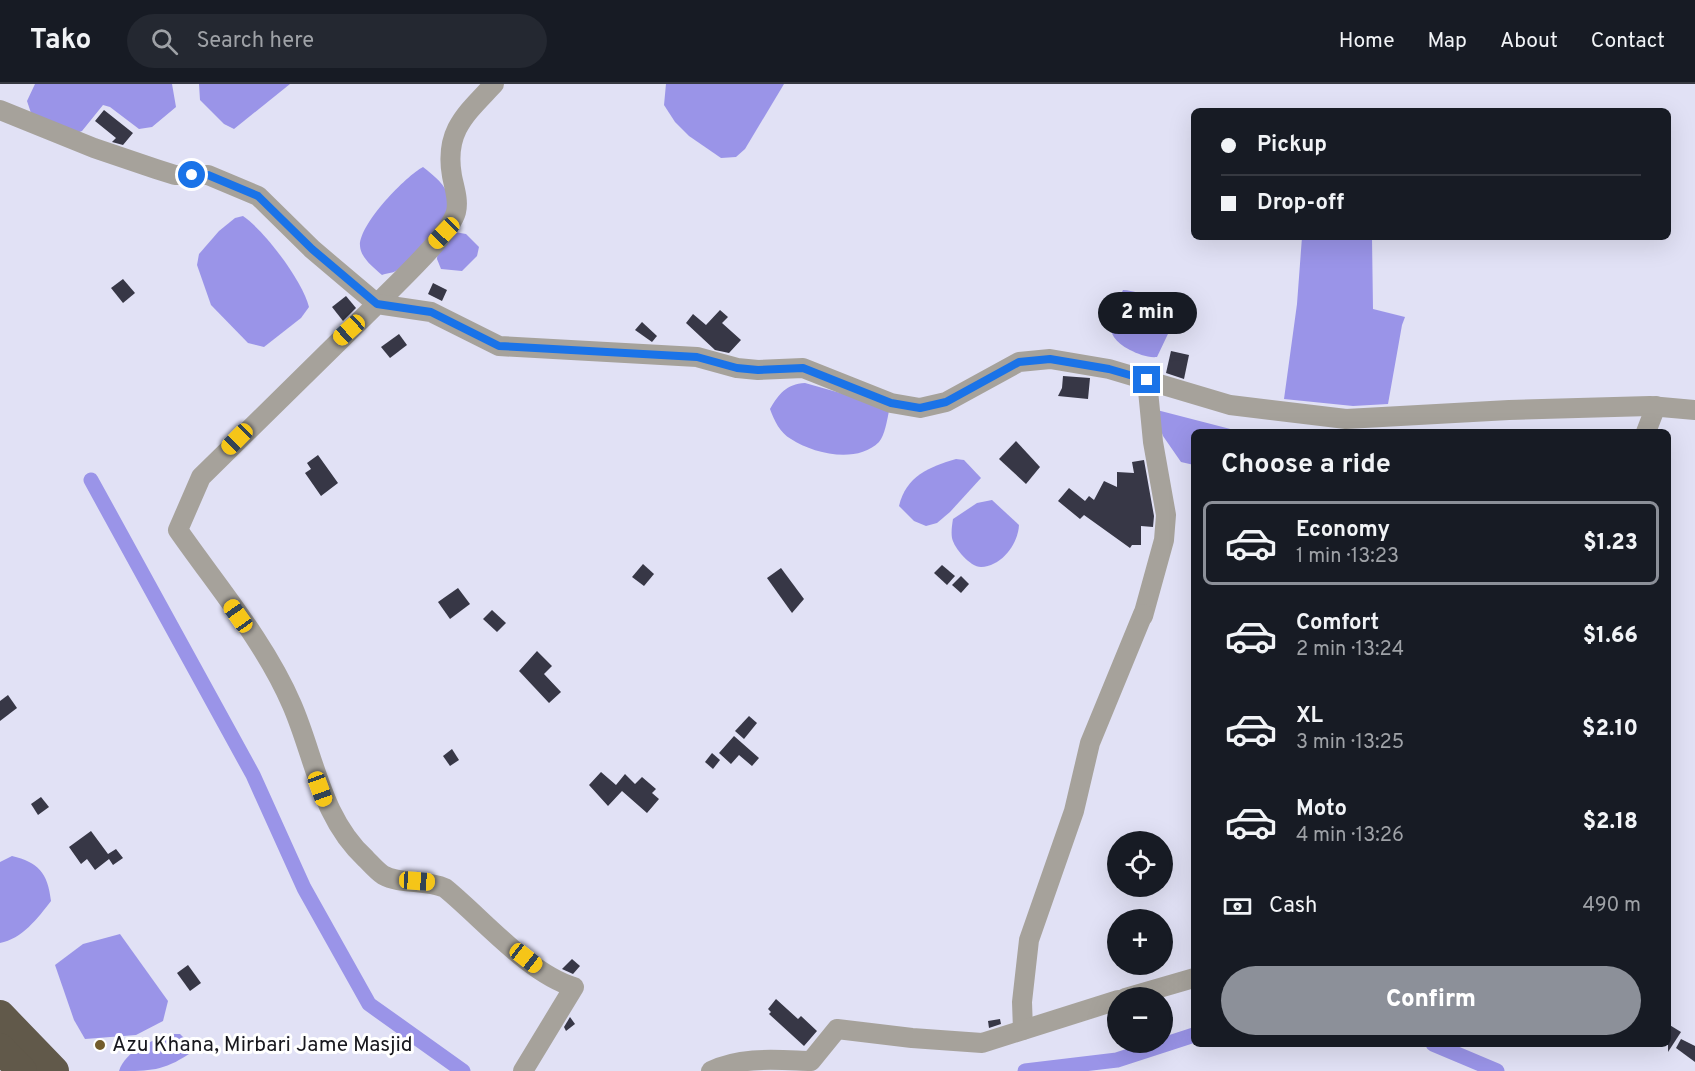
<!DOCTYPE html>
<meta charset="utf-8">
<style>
body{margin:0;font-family:Overpass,sans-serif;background:#242831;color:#f1f3f6;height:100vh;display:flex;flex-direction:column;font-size:22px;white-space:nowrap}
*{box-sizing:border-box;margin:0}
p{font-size:20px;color:#9ea1a6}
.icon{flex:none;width:33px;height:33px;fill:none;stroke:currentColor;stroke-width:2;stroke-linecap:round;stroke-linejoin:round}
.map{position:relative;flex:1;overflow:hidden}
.sheet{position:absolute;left:1191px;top:345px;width:480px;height:618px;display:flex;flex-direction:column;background:#171b24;border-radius:9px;box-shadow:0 6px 24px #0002}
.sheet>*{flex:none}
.hud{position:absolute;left:1191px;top:24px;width:480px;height:132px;border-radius:9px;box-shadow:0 6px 24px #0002;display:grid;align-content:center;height:132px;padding:0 30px;background:#171b24}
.tools{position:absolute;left:1107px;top:747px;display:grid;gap:12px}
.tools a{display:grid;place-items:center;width:66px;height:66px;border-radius:50%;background:#171b24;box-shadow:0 6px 24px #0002;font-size:30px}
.end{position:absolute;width:27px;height:27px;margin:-14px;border:8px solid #1a73e8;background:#fff;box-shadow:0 0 0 3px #fff}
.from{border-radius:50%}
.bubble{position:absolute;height:42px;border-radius:21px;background:#171b24;box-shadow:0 6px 24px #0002;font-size:20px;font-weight:800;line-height:42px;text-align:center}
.car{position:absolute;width:18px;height:36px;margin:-18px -9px;border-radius:8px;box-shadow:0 0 4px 2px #0007;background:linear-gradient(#f5c518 24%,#345 0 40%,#f5c518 0 76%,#345 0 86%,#f5c518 0)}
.hud b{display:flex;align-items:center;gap:21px;height:57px;font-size:22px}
.hud b+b{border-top:2px solid #363941}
.hud i{width:15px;height:15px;background:#f1f3f6}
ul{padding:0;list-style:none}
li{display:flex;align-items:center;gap:18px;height:84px;margin:0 12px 9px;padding:0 18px;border:3px solid transparent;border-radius:9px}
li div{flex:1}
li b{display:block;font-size:22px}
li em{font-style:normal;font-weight:800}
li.current{border-color:#8c9099}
li>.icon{width:54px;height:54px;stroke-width:1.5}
h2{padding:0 30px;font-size:27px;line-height:72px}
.pay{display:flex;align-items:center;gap:15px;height:66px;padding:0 30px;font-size:22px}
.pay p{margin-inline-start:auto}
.primary-button{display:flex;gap:12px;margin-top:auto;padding:12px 30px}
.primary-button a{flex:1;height:69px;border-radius:36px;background:#8c9099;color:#fff;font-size:24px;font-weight:800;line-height:69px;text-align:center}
header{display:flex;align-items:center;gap:36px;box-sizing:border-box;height:84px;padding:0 30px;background:#171b24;border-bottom:2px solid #363941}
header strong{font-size:28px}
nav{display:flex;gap:33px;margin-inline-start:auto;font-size:21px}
.search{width:420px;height:54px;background:#242831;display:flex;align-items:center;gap:15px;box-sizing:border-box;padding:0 21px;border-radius:33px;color:#9ea1a6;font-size:22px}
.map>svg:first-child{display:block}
.water{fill:#9a94e8}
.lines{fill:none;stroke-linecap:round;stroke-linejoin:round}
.canal{stroke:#9a94e8;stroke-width:15}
.building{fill:#373746}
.minor{stroke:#a6a29b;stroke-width:20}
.highway{stroke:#61594a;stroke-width:30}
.route{stroke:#1a73e8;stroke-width:8}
.poi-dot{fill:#735c2c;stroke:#fff;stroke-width:2}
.labels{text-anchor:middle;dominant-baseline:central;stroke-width:6;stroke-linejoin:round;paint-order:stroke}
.poi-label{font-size:21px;fill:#18181e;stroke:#fff;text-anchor:start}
</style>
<header>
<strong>Tako</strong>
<div class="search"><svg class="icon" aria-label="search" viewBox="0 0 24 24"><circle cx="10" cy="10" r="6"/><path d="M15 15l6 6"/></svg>Search here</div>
<nav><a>Home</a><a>Map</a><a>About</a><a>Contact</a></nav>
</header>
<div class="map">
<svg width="1695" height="987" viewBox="0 0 1695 987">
<rect width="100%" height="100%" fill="#e1e1f5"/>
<g class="water">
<path d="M35,0H172L176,23L152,43L139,45L110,23L103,21L82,47L74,50L31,29L27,17Z"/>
<path d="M199,0H290L234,45L224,40L200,16Z"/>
<path d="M666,0H784L745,65L736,73L721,74L689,52L675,38L664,21Z"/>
<path d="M423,83C434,92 446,100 449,115C453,134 415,174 399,185C395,189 387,189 382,191C373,183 361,174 360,162C359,140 406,92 423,83Z"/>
<path d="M243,132C265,147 303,198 309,223L301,234L264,263L248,259L211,221L197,181L199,170L219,147L235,134Z"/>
<path d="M455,148L466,150L479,163L477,172L462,187L441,185L437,175L438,164Z"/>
<path d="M1302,153L1372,154L1373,225L1405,233L1402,241L1388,320L1353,322L1284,315L1297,220Z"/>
<path d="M1123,206C1144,207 1160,220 1176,233L1157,273C1148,274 1138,270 1130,266C1099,250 1111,230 1123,206Z"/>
<path d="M805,299L851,312L889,327C887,336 885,351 879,358C857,380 814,370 791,355C780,349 774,336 770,325C779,310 786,300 805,299Z"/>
<path d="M1153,325L1242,348H1194V381L1181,378L1163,352Z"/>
<path d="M956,375L964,376L981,394L950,428L937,439L926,442L914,437L899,422C906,392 929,383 956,375Z"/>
<path d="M992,416L1019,441C1018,460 1002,482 981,483C970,483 954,464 952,454C951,448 952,441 953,435L977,419Z"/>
<path d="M12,772C38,778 48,789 51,817C38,834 22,855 0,859V778Z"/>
<path d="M120,850L168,917L163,937L136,951L85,955L74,936L55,881L83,860Z"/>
<path d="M171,950H180L185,955L189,970C163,987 150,987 119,987C125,967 152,956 171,950Z"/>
</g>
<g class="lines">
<g class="canal">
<path d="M91,396L253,691L304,804L369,920L463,987"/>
<path d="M1433,960L1497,987"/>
<path d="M1025,987L1117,976L1194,951"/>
</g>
</g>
<g class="building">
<path d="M104,26L133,49L123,61L112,58L116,54L95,37Z"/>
<path d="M123,195L135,209L123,219L111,204Z"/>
<path d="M433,199L447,206L442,217L428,210Z"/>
<path d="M346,212L356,224L343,237L332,223Z"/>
<path d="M720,226L728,233L722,239L741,256L729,269L715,266L686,239L693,230L706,241Z"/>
<path d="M642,238L657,252L652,258L635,246Z"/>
<path d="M399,250L407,261L390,274L381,263Z"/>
<path d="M1171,267L1189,271L1184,295L1166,289Z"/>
<path d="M1063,292L1090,294L1088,315L1058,312L1062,304Z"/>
<path d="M1016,357L1040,383L1026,400L999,375Z"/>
<path d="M318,371L338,399L321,412L305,389L311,385L307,379Z"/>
<path d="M1144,376L1154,432L1153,443L1141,442V461H1132L1130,464L1084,431L1080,435L1058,417L1069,404L1085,417L1089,412L1094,416L1104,397L1117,403V388L1134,389L1132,378Z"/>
<path d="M643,480L654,490L644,502L632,493Z"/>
<path d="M942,481L955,492L947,501L934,489Z"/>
<path d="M781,484L804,515L792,529L767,494Z"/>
<path d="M961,492L969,500L961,509L952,501Z"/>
<path d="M458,504L470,520L450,535L438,518Z"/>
<path d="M492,526L506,539L497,548L483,535Z"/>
<path d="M537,567L552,582L544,590L561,608L549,619L519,587Z"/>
<path d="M8,611L17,624L0,637V617Z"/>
<path d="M749,632L757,639L744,655L735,647Z"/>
<path d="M734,652L759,674L752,682L739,671L731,680L719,669Z"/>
<path d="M452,665L459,676L450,682L443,672Z"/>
<path d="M712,669L720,676L713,685L705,678Z"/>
<path d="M601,688L616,701L625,690L635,700L642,693L656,705L652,709L659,715L647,729L622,707L608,722L589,701Z"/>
<path d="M41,713L49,723L38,731L31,720Z"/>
<path d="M91,747L108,770L116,765L123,774L113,781L109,775L95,786L87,775L81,780L69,763Z"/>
<path d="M572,875L580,882L573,890L562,885Z"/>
<path d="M188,881L201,899L190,907L177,889Z"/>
<path d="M776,915L798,935L801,932L817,947L804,962L769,930L771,928L768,925Z"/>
<path d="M570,933L575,940L566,947L564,943Z"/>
<path d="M1000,935L1001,940L989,944L988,937Z"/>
<path d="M1668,940L1681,948L1668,968Z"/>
<path d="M1681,955L1695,962V978L1676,964Z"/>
</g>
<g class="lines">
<g class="minor">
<path d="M0,26L94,64L156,85L175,91H208L258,112L312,165L377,220C395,201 450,151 456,128C459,116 454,103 452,92C444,47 466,30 494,0"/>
<path d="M1646,348L1656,322"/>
<path d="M1143,532L1164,456L1166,431L1153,358L1147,296"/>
<path d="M1125,914L1194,894"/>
<path d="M1023,946L1022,918L1029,856L1074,727L1090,659L1143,530"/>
<path d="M523,987L574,903C529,890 482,834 445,804C425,795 401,801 383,791C377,787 371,780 366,775C321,734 315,674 292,621C265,558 217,502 178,446L201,393L377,220L431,228L499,262L697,273L737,284L758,286L803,284L891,319L920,324L946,318L1019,278L1050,275L1109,285L1230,321L1346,335L1509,326L1650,322L1695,326"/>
<path d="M711,987C742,972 777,976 811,977L837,945L912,954L982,959L1118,916"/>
</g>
<g class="highway">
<path d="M0,931L54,987"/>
<path d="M0,964L22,987"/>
</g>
</g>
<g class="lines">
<path class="route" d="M192,91H208L258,112L312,165L377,220L431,228L499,262L697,273L737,284L758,286L803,284L891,319L920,324L946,318L1019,278L1050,275L1109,285L1147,296"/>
</g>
<circle class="poi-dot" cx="100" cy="961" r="6"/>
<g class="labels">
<g class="poi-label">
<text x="112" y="961">Azu Khana, Mirbari Jame Masjid</text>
</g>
</g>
</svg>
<div class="tools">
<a><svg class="icon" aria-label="locate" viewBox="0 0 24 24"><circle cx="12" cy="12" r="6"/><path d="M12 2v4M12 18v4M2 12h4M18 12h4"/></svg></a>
<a>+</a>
<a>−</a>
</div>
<i class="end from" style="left:192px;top:91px"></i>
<i class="end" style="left:1147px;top:296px"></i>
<div class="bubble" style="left:1098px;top:208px;width:99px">2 min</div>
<i class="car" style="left:444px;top:149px;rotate:224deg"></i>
<i class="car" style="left:349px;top:246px;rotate:228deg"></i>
<i class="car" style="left:237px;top:355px;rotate:225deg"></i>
<i class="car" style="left:238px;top:532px;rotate:325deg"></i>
<i class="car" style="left:320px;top:705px;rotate:160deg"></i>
<i class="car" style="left:417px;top:797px;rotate:94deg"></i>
<i class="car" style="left:526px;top:874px;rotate:128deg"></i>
<div class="hud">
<b><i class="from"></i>Pickup</b>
<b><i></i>Drop-off</b>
</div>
<section class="sheet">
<h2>Choose a ride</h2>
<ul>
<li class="current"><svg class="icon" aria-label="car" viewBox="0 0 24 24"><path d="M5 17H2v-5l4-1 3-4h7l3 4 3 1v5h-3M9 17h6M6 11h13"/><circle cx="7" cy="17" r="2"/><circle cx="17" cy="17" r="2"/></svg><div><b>Economy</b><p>1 min · 13:23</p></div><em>$1.23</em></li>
<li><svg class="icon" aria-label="car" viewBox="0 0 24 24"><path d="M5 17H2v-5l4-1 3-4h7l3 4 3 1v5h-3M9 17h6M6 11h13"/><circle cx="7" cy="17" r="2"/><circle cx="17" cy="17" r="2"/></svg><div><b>Comfort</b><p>2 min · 13:24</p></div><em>$1.66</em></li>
<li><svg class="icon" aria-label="car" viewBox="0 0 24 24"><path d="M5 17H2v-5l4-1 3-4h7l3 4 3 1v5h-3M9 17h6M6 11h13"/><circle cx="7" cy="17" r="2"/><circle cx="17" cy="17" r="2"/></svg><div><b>XL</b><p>3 min · 13:25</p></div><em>$2.10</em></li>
<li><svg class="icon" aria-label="car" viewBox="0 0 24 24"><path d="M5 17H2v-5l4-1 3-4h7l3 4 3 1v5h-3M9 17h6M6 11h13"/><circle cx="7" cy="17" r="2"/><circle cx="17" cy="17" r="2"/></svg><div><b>Moto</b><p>4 min · 13:26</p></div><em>$2.18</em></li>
</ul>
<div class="pay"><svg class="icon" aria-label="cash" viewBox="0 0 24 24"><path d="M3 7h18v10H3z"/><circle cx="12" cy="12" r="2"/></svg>Cash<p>490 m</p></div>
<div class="primary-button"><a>Confirm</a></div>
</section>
</div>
